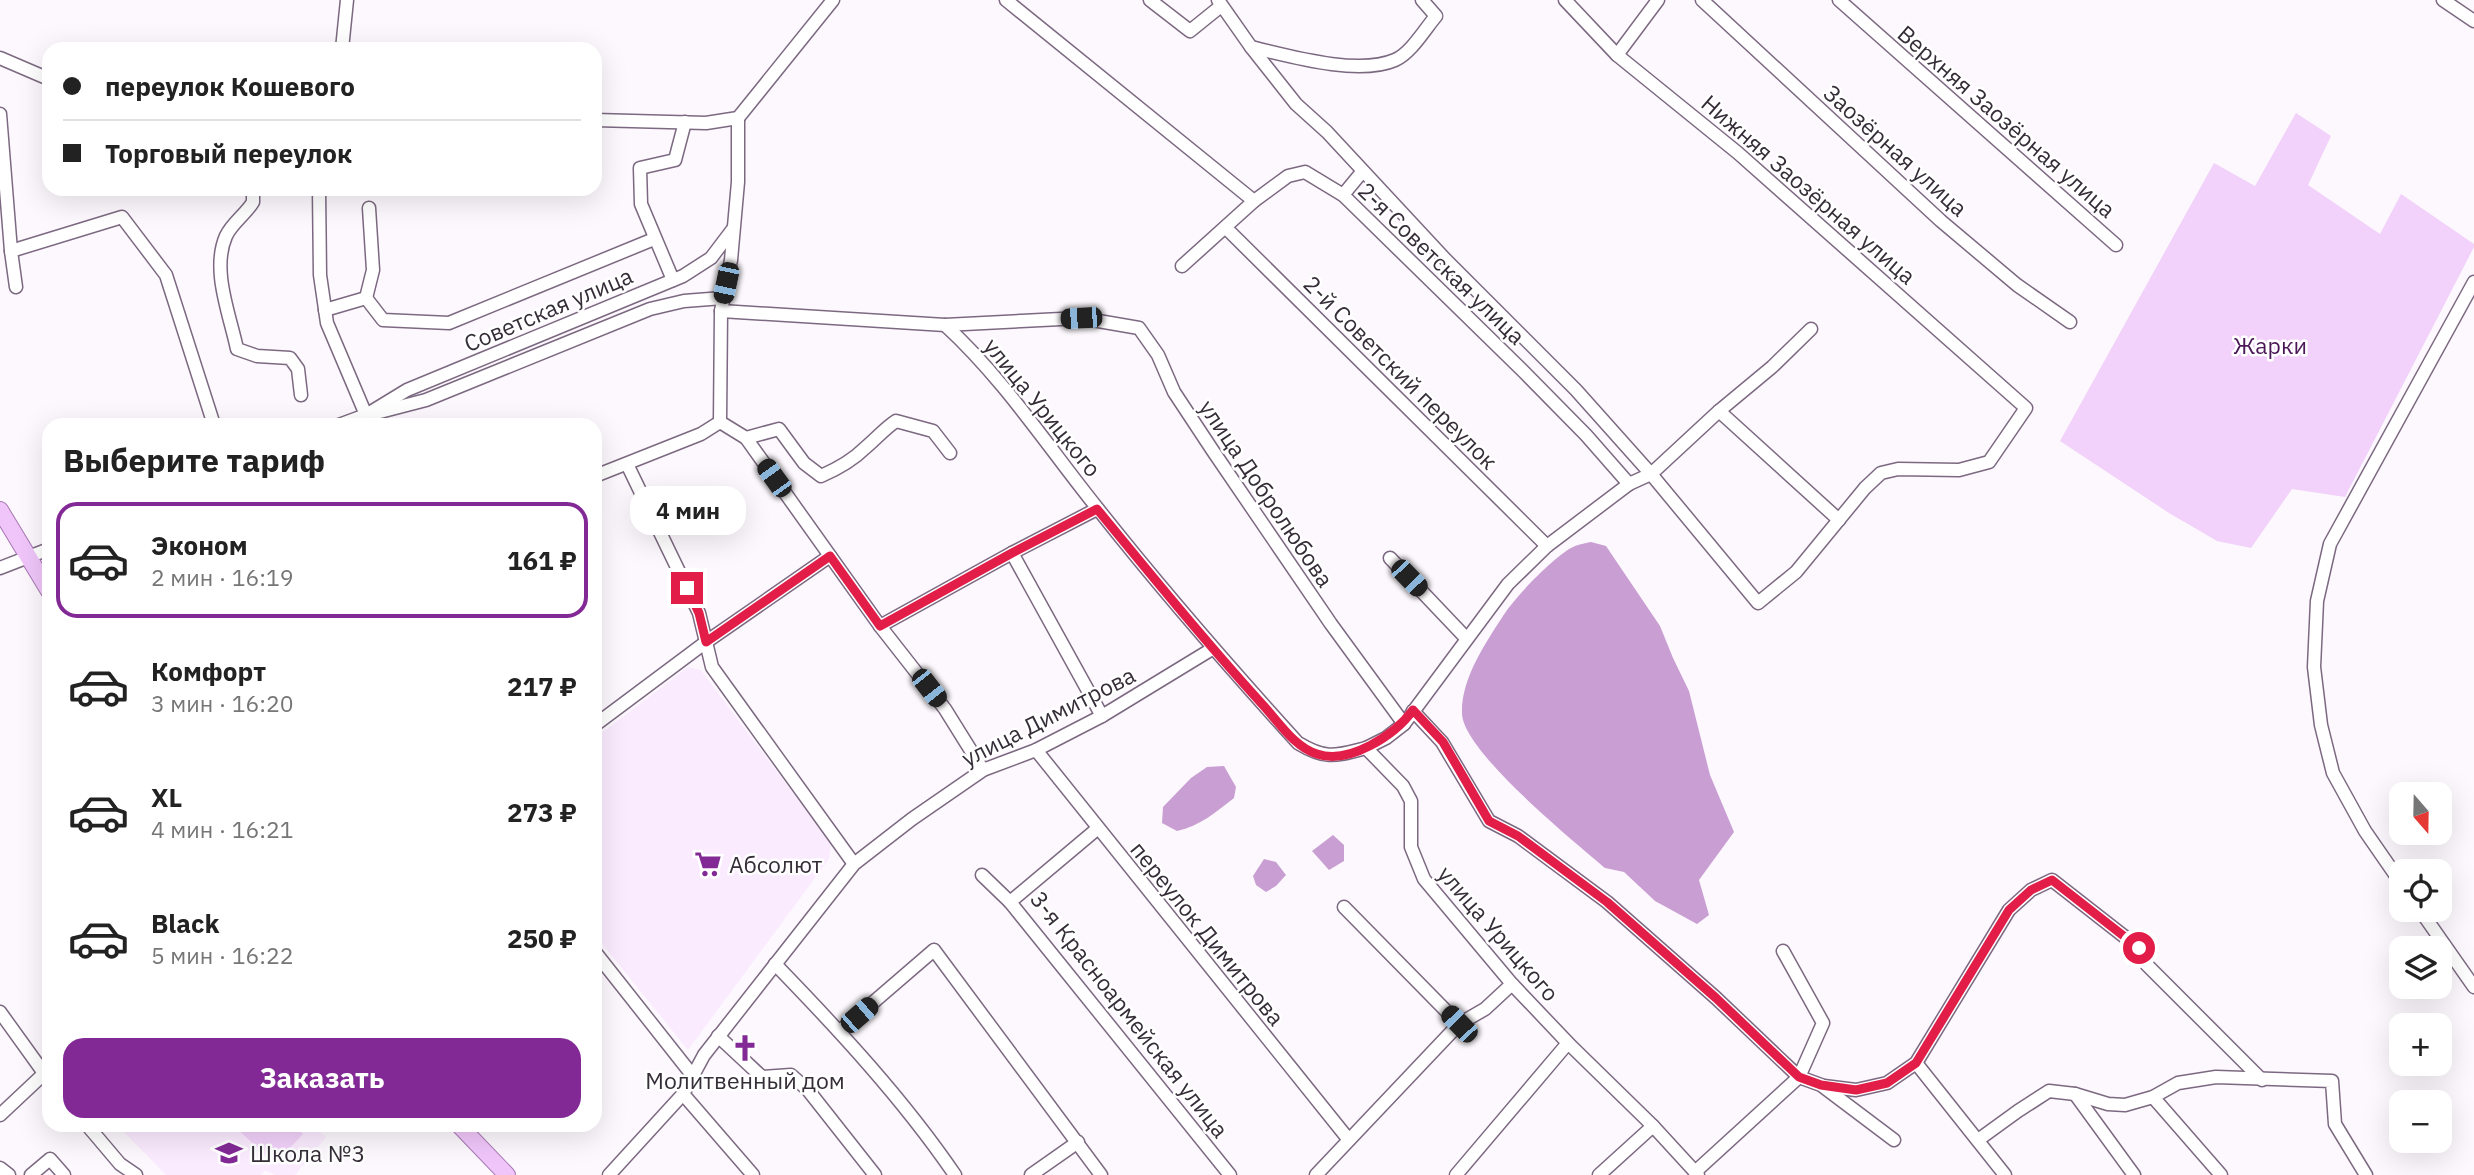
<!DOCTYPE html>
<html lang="ru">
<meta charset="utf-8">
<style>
body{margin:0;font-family:"IBM Plex Sans",sans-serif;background:#f2f2f2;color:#222;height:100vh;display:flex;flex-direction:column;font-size:26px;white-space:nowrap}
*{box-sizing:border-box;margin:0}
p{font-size:23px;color:#767676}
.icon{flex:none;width:38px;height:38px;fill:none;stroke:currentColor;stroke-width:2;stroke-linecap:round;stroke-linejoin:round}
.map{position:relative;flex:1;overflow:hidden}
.sheet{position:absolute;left:42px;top:418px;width:560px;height:714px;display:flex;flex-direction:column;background:#fff;border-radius:21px;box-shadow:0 7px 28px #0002}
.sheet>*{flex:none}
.top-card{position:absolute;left:42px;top:42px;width:560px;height:154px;border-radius:21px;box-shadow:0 7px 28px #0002;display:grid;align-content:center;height:154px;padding:0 21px;background:#fff}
.needle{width:46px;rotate:160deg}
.tools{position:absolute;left:2389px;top:782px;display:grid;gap:14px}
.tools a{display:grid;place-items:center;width:63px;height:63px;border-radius:14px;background:#fff;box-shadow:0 7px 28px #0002;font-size:35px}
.end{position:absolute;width:32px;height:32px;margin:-16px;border:9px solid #e11d48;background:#fff;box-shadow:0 0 0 4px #fff}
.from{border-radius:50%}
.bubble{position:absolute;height:49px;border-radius:21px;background:#fff;box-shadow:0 7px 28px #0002;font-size:23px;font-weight:700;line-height:49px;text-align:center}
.car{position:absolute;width:21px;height:42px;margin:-21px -10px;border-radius:9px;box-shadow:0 0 5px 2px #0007;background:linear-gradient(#222 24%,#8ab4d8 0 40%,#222 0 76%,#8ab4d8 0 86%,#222 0)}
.top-card b{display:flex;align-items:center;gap:24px;height:66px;font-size:26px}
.top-card b+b{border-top:2px solid #e0e0e0}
.top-card i{width:18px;height:18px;background:#222}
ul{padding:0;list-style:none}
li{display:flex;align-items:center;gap:21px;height:116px;margin:0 14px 10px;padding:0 7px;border:4px solid transparent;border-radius:21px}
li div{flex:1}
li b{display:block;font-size:26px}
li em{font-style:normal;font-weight:700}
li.selected{border-color:#822996}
li>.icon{width:63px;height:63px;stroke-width:1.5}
h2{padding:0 21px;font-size:32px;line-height:84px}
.button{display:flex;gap:14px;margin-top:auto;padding:14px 21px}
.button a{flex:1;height:80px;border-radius:21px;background:#822996;color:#fff;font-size:28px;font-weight:700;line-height:80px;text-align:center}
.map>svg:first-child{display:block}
.built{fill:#fbebff}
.green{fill:#f2d1fa}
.water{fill:#c99ed3}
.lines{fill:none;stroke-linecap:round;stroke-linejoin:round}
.minor-casing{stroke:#7c6981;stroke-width:15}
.major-casing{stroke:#a878b3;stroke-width:18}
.minor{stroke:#fff;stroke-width:12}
.major{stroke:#f0c6fa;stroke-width:16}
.route{stroke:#e11d48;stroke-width:9}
.labels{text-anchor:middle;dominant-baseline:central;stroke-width:5;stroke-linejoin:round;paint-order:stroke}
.street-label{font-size:23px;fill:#352d37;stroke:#fff}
.park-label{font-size:23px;fill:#4b1757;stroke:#fff}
.poi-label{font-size:23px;fill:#352d37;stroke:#fff;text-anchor:start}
</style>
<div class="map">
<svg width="2474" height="1175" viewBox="0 0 2474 1175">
<rect width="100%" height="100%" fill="#fcf8fd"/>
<g class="built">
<path d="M688,667L701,670L831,844L829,859L688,1050L595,935V738Z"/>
<path d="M117,1125H312L326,1137L295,1175H275L265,1170L261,1175H166Z"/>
</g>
<g class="green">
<path d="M2296,113L2331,136L2308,185L2380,234L2401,194L2474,244V247L2345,497L2292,489L2251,548L2217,541L2169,513L2060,441L2214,163L2255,186Z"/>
<path d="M233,1125H293L303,1134L275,1164Z"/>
</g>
<g class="water">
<path d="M1591,542L1606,546L1660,626L1673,658L1689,691L1710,775L1734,832L1699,880L1709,915L1697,924L1655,901L1624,872L1605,868C1575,842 1462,751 1462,713C1461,679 1485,644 1503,616C1514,598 1556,554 1575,546C1580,544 1586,543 1591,542Z"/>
<path d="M1224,766L1236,787L1234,798C1216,812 1200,826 1177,831L1162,823L1163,807L1191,778L1207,767Z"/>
<path d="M1333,835L1344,845V861L1329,870L1312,851Z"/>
<path d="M1264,859L1276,862L1286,875L1276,886L1266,892L1256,885L1253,876Z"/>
</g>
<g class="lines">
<defs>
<g id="minor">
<path d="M1006,0L1254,201L1288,176L1305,172L1343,195L1524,372L1586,435L1629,484"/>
<path d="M1150,0L1190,31L1221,6"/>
<path d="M1218,0L1251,47L1296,104L1327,132L1446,260L1576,390L1651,474L1758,603L1796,572L1865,488L1881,473L1898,469L1959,470L1989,462L2026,408L1738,153L1617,55L1565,0"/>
<path d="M1702,0L1941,221L2017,285L2070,322"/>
<path d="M1839,0L2116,245"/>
<path d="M2443,0L2474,21"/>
<path d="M1251,47C1289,56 1358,76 1395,60C1411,53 1425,29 1436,16L1422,0"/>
<path d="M342,49L347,0"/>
<path d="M1617,55L1658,0"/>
<path d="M0,58L49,79"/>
<path d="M0,114L11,251L16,287"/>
<path d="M738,118V182L731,260L721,311L720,422L746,438L880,626L945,709L983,770"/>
<path d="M595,120L706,123L738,118L833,0"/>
<path d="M253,189V202C246,214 232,223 226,236C211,270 230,315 237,349L257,356L290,358L298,369L301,395"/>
<path d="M319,189L320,275L327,323L366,415"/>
<path d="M1343,195L1362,172"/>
<path d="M1226,228L1547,546"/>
<path d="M11,251L122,217L166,275L214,425"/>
<path d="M1182,266L1254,201"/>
<path d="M673,280L641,204L640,168L675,160L685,122"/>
<path d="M366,298L373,270L369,208"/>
<path d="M325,310L366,298L383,320L449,323L654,239"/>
<path d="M721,311L945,325L1081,318L1139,328L1158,355L1174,392L1213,451L1331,624L1404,724"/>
<path d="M945,325C1004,379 1048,447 1098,509C1162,590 1229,667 1298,743C1326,760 1335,756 1366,748L1403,786L1411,801V847L1424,879L1512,984L1568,1043L1653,1126L1698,1175"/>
<path d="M1719,411L1839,520"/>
<path d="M376,413L426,400L650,309L684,301L723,298"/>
<path d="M339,425L366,415L407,390L683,276L711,258L733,229"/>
<path d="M746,438L779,429L804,463L821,476C837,469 853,460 865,448C876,439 884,429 896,421L933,431L950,453"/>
<path d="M627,464L699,613L712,667L854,864"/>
<path d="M595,476L701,434L720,422"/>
<path d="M1012,553L1102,716"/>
<path d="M1390,558L1466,638"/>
<path d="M0,568L49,549"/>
<path d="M880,626L1012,553L1097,509"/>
<path d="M1413,711L1442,742L1489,821L1518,836L1607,902L1716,998L1799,1077L1821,1085L1894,1140"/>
<path d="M595,725L706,642L830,556"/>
<path d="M1366,748L1386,738L1404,724L1508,584L1547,546L1629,484L1651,474L1719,411L1772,367L1811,329"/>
<path d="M1036,750L1349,1140"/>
<path d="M1097,829L1010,902L1230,1175"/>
<path d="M982,875L1010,902"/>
<path d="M2401,883L2365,831L2333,773L2321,725L2314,667L2317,601L2330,544L2474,282"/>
<path d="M1344,907L1459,1024"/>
<path d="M2420,910L2474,987"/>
<path d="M595,952L693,1076"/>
<path d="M775,964C839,1030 903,1099 955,1175"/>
<path d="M0,1012L49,1080"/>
<path d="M840,1031L934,950L1101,1175"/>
<path d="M718,1036L762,1077L791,1075L808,1090L875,1175"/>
<path d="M1916,1063L2005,1175"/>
<path d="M1824,1086L1856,1090L1887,1083L1916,1063L2009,910L2031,890L2052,880L2139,948L2147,965L2262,1080"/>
<path d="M683,1094L753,1175"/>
<path d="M2075,1094L2134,1175"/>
<path d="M2153,1097L2221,1175"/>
<path d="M0,1115L48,1070"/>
<path d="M87,1125L120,1164L136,1175"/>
<path d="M1978,1140L2018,1111L2049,1091L2075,1094L2108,1104L2125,1105L2153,1097L2178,1083L2216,1077L2332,1081L2335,1124L2366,1175"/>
<path d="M0,1168L9,1175"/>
<path d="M1695,1172L1799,1077L1823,1023L1783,951"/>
<path d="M31,1175L50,1159L64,1175"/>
<path d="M609,1175L683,1094L704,1055L854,864L912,819L983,770L1036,750L1102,716L1212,649"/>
<path d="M1031,1175L1078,1142"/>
<path d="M1316,1175L1459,1024L1485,1009L1512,984"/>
<path d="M1456,1175L1568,1043"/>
<path d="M1599,1175L1653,1126"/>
</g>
<g id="major">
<path d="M0,510L49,591"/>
<path d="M459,1125L507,1175"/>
</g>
</defs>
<use href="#minor" class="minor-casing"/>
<use href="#major" class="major-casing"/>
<use href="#minor" class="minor"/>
<use href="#major" class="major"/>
</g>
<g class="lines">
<path class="route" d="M687,588L699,613L706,642L830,556L880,626L1012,553L1097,509C1151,575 1205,641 1262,704C1278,721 1294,747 1317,754C1349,765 1395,735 1413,710L1443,742L1489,821L1518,836L1607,902L1716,998L1799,1077L1821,1085L1856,1090L1887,1083L1916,1063L2009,910L2031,890L2052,880L2139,948"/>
</g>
<defs>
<symbol id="supermarket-bare" viewBox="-9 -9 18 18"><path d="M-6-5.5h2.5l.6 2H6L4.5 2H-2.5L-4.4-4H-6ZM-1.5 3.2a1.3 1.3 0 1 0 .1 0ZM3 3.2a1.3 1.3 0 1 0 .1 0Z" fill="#822996" stroke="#fff" stroke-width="2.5" paint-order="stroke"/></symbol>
<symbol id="church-bare" viewBox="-9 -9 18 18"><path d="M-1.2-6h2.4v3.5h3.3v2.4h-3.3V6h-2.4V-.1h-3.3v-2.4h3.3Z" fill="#822996" stroke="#fff" stroke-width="2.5" paint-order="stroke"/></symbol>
<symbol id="school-bare" viewBox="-9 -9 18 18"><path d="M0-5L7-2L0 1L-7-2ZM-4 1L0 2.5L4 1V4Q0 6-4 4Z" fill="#822996" stroke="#fff" stroke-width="2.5" paint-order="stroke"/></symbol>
</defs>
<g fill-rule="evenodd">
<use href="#supermarket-bare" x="689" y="845" width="38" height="38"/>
<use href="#church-bare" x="726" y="1029" width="38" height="38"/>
<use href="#school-bare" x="210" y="1134" width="38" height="38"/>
</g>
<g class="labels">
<g class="street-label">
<text transform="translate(2007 121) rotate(41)">Верхняя Заозёрная улица</text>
<text transform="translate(1896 150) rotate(42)">Заозёрная улица</text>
<text transform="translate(1809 189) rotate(41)">Нижняя Заозёрная улица</text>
<text transform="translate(1442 263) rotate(44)">2-я Советская улица</text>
<text transform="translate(548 309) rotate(-23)">Советская улица</text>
<text transform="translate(1401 372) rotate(45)">2-й Советский переулок</text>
<text transform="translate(1043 407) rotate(51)">улица Урицкого</text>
<text transform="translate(1267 493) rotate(56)">улица Добролюбова</text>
<text transform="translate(1048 716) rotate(-27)">улица Димитрова</text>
<text transform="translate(1208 933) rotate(51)">переулок Димитрова</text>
<text transform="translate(1499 933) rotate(49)">улица Урицкого</text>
<text transform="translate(1130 1014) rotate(52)">3-я Красноармейская улица</text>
</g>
<g class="park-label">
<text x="2270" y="345">Жарки</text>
</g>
<g class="poi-label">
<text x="729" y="864">Абсолют</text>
<text x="745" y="1080" text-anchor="middle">Молитвенный дом</text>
<text x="250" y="1153">Школа №3</text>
</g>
</g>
</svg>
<div class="tools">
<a><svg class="needle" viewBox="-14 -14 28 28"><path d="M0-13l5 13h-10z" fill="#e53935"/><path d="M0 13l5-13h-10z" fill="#767676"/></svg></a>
<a><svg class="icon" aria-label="locate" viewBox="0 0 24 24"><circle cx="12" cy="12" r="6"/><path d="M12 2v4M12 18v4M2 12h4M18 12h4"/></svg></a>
<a><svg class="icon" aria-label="layers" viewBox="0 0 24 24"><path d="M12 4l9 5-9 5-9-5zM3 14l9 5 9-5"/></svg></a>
<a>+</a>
<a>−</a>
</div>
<i class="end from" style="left:2139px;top:948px"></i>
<i class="end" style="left:687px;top:588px"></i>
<div class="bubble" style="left:630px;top:486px;width:116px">4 мин</div>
<i class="car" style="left:726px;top:283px;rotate:192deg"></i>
<i class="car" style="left:1081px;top:318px;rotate:267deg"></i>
<i class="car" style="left:774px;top:478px;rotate:324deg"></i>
<i class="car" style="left:1409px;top:578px;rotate:136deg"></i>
<i class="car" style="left:929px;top:688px;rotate:142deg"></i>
<i class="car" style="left:859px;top:1015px;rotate:49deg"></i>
<i class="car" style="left:1459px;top:1024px;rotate:316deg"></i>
<div class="top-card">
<b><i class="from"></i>переулок Кошевого</b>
<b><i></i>Торговый переулок</b>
</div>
<section class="sheet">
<h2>Выберите тариф</h2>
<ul>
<li class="selected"><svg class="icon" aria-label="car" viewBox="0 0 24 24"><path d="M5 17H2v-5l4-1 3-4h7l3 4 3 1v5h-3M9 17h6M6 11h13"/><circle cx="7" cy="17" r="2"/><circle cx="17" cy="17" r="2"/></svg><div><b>Эконом</b><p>2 мин · 16:19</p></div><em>161 ₽</em></li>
<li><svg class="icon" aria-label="car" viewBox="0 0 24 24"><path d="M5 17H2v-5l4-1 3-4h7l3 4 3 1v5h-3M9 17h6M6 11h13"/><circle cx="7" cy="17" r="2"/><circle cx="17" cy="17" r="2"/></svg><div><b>Комфорт</b><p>3 мин · 16:20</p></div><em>217 ₽</em></li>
<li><svg class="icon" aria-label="car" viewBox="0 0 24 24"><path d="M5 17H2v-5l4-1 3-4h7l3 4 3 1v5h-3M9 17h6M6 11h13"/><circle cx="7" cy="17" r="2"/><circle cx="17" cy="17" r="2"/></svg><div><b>XL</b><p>4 мин · 16:21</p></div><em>273 ₽</em></li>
<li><svg class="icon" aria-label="car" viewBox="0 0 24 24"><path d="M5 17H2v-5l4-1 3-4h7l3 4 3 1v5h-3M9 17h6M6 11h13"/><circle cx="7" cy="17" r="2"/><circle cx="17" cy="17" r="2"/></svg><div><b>Black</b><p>5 мин · 16:22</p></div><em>250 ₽</em></li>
</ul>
<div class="button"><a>Заказать</a></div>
</section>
</div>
